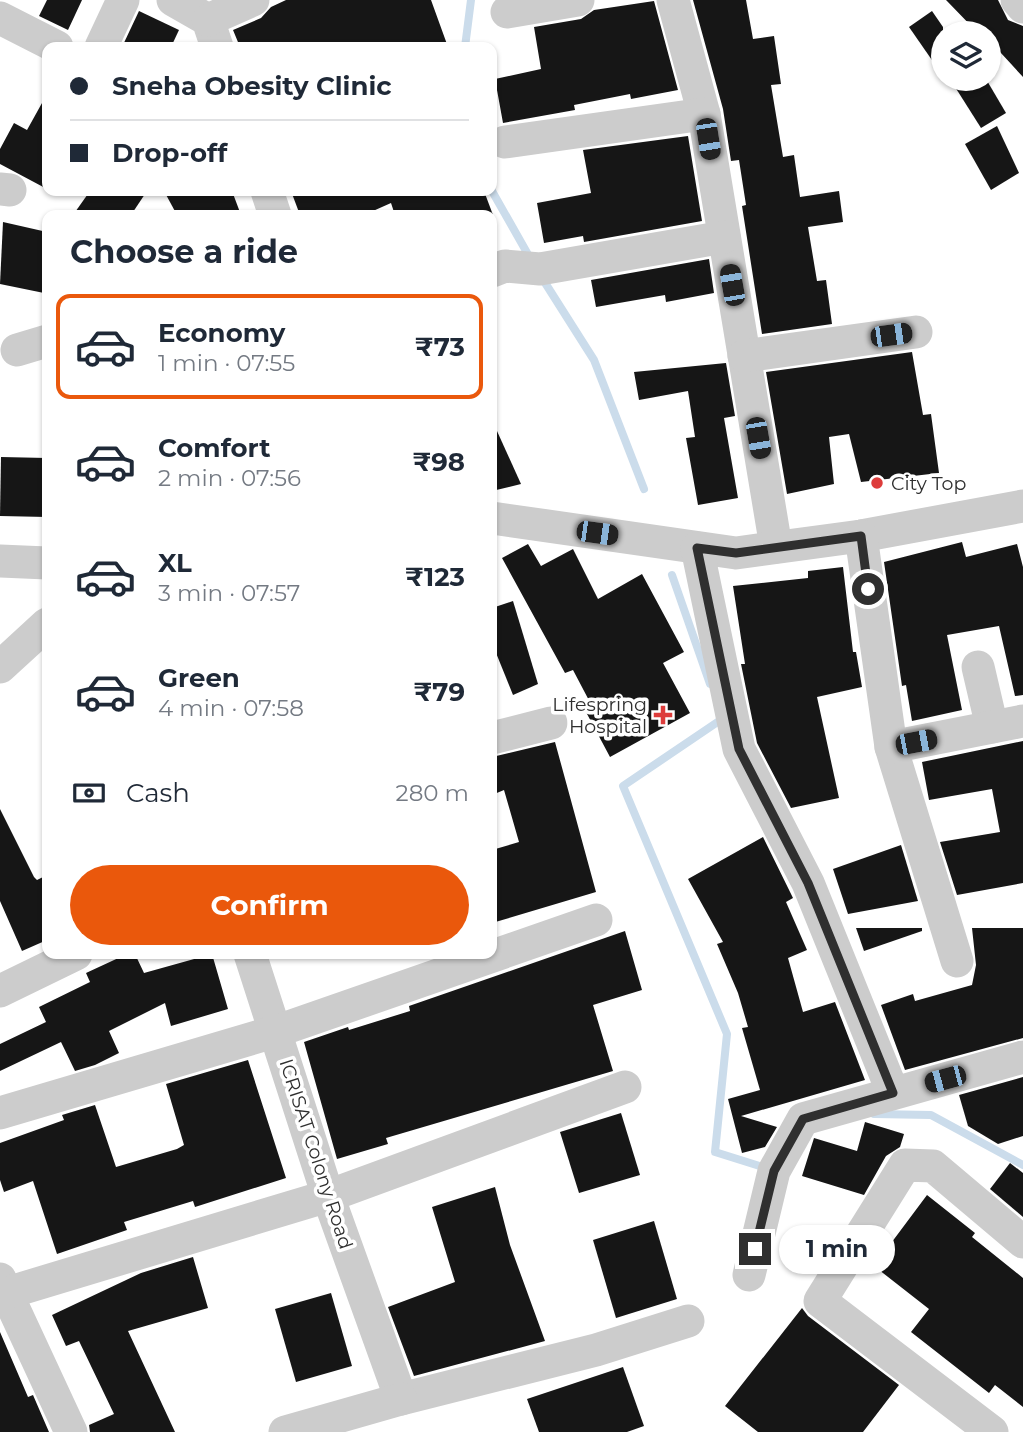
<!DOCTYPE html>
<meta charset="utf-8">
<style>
body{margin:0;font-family:Montserrat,sans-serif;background:#f6f6f7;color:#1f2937;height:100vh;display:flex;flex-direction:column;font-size:26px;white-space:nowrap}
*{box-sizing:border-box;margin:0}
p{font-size:23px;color:#747a83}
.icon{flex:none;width:38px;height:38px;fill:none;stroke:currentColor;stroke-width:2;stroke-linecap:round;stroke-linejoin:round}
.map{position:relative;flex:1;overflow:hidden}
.sheet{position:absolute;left:42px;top:210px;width:455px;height:749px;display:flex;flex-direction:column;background:#fff;border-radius:14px;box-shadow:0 2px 5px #0004}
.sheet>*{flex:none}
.hud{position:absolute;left:42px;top:42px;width:455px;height:154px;border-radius:14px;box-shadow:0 2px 5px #0004;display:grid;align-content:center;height:154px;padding:0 28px;background:#fff}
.controls{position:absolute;left:931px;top:21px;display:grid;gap:14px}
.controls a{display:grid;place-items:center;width:70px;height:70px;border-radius:50%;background:#fff;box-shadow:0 2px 5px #0004;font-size:35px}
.end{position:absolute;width:32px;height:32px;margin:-16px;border:9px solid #2f2f2f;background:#fff;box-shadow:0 0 0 4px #fff}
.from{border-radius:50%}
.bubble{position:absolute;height:49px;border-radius:24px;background:#fff;box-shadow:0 2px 5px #0004;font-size:23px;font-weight:700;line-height:49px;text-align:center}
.car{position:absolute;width:21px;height:42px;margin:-21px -10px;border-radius:9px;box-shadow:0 0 5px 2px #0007;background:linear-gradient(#222 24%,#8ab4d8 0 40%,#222 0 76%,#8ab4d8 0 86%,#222 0)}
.hud b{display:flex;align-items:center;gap:24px;height:66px;font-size:26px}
.hud b+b{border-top:2px solid #e0e1e3}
.hud i{width:18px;height:18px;background:#1f2937}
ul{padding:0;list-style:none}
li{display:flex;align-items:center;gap:21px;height:105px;margin:0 14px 10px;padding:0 14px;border:4px solid transparent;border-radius:14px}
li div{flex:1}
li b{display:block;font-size:26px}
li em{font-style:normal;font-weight:700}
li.on{border-color:#ea580c}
li>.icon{width:63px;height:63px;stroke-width:1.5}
h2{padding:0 28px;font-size:32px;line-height:84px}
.pay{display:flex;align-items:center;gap:18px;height:77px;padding:0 28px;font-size:26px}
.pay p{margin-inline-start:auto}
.cta{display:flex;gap:14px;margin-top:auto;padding:14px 28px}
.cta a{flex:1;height:80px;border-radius:42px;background:#ea580c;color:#fff;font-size:28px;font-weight:700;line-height:80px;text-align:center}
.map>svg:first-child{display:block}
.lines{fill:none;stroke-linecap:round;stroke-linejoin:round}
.stream{stroke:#cbdceb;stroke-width:8}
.building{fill:#161616}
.minor{stroke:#ccc;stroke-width:33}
.route{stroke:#2f2f2f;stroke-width:9}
.poi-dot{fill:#dd3c3b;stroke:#fff;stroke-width:2.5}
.labels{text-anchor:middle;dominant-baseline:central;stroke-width:7;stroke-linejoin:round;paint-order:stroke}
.poi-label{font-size:19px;fill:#2f2f2f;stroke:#fff;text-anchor:start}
.street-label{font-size:19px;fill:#2f2f2f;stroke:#fff}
</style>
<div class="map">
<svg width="1023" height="1432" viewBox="0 0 1023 1432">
<rect width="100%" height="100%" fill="#fff"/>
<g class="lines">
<g class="stream">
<path d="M465,47L471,0"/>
<path d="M492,191L530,258"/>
<path d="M542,278L594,360L644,489"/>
<path d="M672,575L710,684"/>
<path d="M722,719L623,786L727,1034L715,1152L769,1169"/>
<path d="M874,1114L931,1115L1023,1165"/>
</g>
</g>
<g class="building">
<path d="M47,0H82L68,30L39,16Z"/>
<path d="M286,0H431L448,47H240L233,30L261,18L271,7Z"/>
<path d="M693,0H746L753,39L774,36L781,84L771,85L783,157L794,155L800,197L839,191L843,222L808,227L817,281L826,280L832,324L762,334L742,206L746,205L739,160L731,161L723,109Z"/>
<path d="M946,0H998L1008,20L1023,26V77L989,40V33H978Z"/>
<path d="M654,1L678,90L631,99L630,94L574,105L575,110L503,123L495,79L541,69L534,27L581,19L594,10Z"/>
<path d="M139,11L179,30L171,47H122Z"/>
<path d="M932,11L943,27V76L909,27Z"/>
<path d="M950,79H986L1006,113L981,128Z"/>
<path d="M47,94V189L0,164V149L14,123L27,130Z"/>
<path d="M997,126L1019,173L991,190L965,144Z"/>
<path d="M688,136L702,221L584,242L583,236L544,243L537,203L591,193L583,150Z"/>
<path d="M90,191H147L131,215H73Z"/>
<path d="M164,191H232L241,215H177Z"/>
<path d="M291,191H484L493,215H395L391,203L364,215H300Z"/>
<path d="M3,222L47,232V278L44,293L0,284Z"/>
<path d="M709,259L714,293L666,302L665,295L596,307L591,280Z"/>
<path d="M912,352L923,415L931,414L939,473L861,482L849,434L829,437L834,484L787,494L766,372Z"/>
<path d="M726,363L735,416L724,418L738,498L698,505L686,438L695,437L688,391L639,400L634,372Z"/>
<path d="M492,420L521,484L492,491Z"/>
<path d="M1,457L47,458V517L0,516Z"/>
<path d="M962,542L966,557L1017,544L1023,567V695L1015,696L999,626L947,635L962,710L912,721L906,685L902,686L884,562Z"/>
<path d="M528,544L541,566L573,549L598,599L642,574L684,652L663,663L690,713L610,757L586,712L593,708L573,670L565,673L502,558Z"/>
<path d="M843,567L853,652H856L862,687L817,697L839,798L791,808L757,743L741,664H745L733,586L808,578V571Z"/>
<path d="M513,601L538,684L513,695L492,643V608Z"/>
<path d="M1023,741V883L957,895L940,842L1000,832L992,789L929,800L922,762Z"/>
<path d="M555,742L596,892L492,923V850L519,842L504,790L492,795V757Z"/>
<path d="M0,809L34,877L37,880L47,875V940L22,951L0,901Z"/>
<path d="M763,837L793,898L786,902L807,950L788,958L803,1012L835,1002L865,1080L741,1116L777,1127L765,1147L742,1153L728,1099L760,1090L742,1028L748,1027L738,993L717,944L723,942L688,879Z"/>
<path d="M901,845L918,901L848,914L833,869Z"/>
<path d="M856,928H922V931L864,951Z"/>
<path d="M972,928H1023V1038L905,1070L881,1005L913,994L915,1001L972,985L976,965Z"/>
<path d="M625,931L642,990L593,1005L613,1071L386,1138L388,1144L337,1159L304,1042L348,1027L349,1030L410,1011L409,1006Z"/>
<path d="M127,954H135L144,973L212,954L228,1009L171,1026L165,1003L109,1031L119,1053L95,1065L75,1071L61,1042L0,1071V1044L46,1022L39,1007L90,982L86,973Z"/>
<path d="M248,1060L286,1178L195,1207L193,1201L124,1222L127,1230L57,1254L33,1181L4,1192L0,1180V1143L64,1120L62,1115L95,1105L116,1167L177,1149L184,1145L166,1084Z"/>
<path d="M1023,1077V1136L998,1144L968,1126L959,1095Z"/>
<path d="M621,1113L640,1175L579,1193L560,1132Z"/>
<path d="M865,1122L904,1134L900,1147L886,1156L864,1195L802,1176L814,1138L857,1151Z"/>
<path d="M1010,1163L1023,1173V1217L990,1189Z"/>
<path d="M495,1187L510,1245L545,1341L414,1376L388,1307L455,1282L432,1207Z"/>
<path d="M927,1195L975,1233L972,1237L1023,1278V1407L995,1385L989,1393L911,1332L929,1309L874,1266Z"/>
<path d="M654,1221L677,1299L616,1318L593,1240Z"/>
<path d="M193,1257L208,1308L128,1331L175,1432H90L89,1425L114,1414L79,1341L66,1346L52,1315L141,1273Z"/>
<path d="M331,1293L352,1366L296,1382L275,1309Z"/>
<path d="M802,1308L808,1316L899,1385L863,1432H758L725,1406Z"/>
<path d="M0,1332L28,1397L33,1395L49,1432H0Z"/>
<path d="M623,1367L644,1426L627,1432H539L527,1399Z"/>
</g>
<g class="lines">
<g class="minor">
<path d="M173,0L208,20L217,47"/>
<path d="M673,0L704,114L776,547"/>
<path d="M1017,0L1023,7"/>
<path d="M507,12L578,0"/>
<path d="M0,18L57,47"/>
<path d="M208,20L253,0"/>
<path d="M101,47L123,0"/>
<path d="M505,142L704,114"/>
<path d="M0,189L10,190"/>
<path d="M267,191L275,215"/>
<path d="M492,271L505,266L540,269L724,237"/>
<path d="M17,350L47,341"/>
<path d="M744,356L916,332"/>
<path d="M492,518L736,553L861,536L1023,506"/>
<path d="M861,536L891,747L957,961"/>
<path d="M697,548L739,749L808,883L893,1093"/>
<path d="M0,561L47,563"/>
<path d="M0,667L47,624"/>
<path d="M978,667L992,727"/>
<path d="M492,738L551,723"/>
<path d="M891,747L1023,721"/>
<path d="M250,954L328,1196L401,1399L596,1350L688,1321"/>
<path d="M0,991L76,954"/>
<path d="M0,1113L277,1031L596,920"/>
<path d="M749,1275L774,1171L803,1119L1023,1057"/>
<path d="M0,1279L71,1432"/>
<path d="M7,1293L328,1196L625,1087"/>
<path d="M285,1432L401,1399"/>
<path d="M992,1432L820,1301L905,1165L933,1166L1023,1242"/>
</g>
</g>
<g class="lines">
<path class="route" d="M755,1249L774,1171L803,1119L893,1093L808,883L739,749L697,548L736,553L861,536L868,589"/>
</g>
<g class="poi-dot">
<circle cx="877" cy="483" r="7"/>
<path d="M659.5 704.5h7v7h7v7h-7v7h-7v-7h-7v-7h7z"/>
</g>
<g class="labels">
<g class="poi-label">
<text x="891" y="483">City Top</text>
<text x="647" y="704" text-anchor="end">Lifespring<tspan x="647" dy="22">Hospital</tspan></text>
</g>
<g class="street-label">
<text transform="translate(316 1154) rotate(72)">ICRISAT Colony Road</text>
</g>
</g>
</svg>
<div class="controls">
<a><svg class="icon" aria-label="layers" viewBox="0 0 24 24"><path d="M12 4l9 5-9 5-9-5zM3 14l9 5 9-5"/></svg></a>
</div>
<i class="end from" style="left:868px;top:589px"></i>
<i class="end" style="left:755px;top:1249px"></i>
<div class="bubble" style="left:779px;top:1225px;width:116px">1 min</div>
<i class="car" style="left:708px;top:139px;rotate:171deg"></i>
<i class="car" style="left:732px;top:285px;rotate:350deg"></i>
<i class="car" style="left:891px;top:335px;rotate:82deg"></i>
<i class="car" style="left:758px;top:438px;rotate:170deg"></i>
<i class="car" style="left:597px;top:533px;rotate:98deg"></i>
<i class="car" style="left:916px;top:742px;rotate:79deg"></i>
<i class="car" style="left:945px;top:1079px;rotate:255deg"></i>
<div class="hud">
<b><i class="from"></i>Sneha Obesity Clinic</b>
<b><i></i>Drop-off</b>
</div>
<section class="sheet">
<h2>Choose a ride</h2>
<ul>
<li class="on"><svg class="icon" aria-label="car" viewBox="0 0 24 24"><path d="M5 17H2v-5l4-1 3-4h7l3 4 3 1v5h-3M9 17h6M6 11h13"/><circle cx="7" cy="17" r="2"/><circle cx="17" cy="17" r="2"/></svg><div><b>Economy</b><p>1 min · 07:55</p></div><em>₹73</em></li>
<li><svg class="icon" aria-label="car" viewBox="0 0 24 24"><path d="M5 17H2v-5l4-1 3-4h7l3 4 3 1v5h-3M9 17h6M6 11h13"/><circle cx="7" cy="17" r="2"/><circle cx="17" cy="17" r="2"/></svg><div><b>Comfort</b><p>2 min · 07:56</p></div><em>₹98</em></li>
<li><svg class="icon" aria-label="car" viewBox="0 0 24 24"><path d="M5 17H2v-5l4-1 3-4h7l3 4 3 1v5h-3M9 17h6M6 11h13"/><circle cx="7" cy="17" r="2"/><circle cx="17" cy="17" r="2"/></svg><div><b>XL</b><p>3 min · 07:57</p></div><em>₹123</em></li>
<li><svg class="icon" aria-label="car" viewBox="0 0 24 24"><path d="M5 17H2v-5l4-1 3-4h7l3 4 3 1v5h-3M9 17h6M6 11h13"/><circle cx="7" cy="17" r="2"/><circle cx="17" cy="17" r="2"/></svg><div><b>Green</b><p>4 min · 07:58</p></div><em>₹79</em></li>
</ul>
<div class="pay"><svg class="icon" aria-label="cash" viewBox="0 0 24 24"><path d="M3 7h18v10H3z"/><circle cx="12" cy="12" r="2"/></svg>Cash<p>280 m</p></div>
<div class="cta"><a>Confirm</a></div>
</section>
</div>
